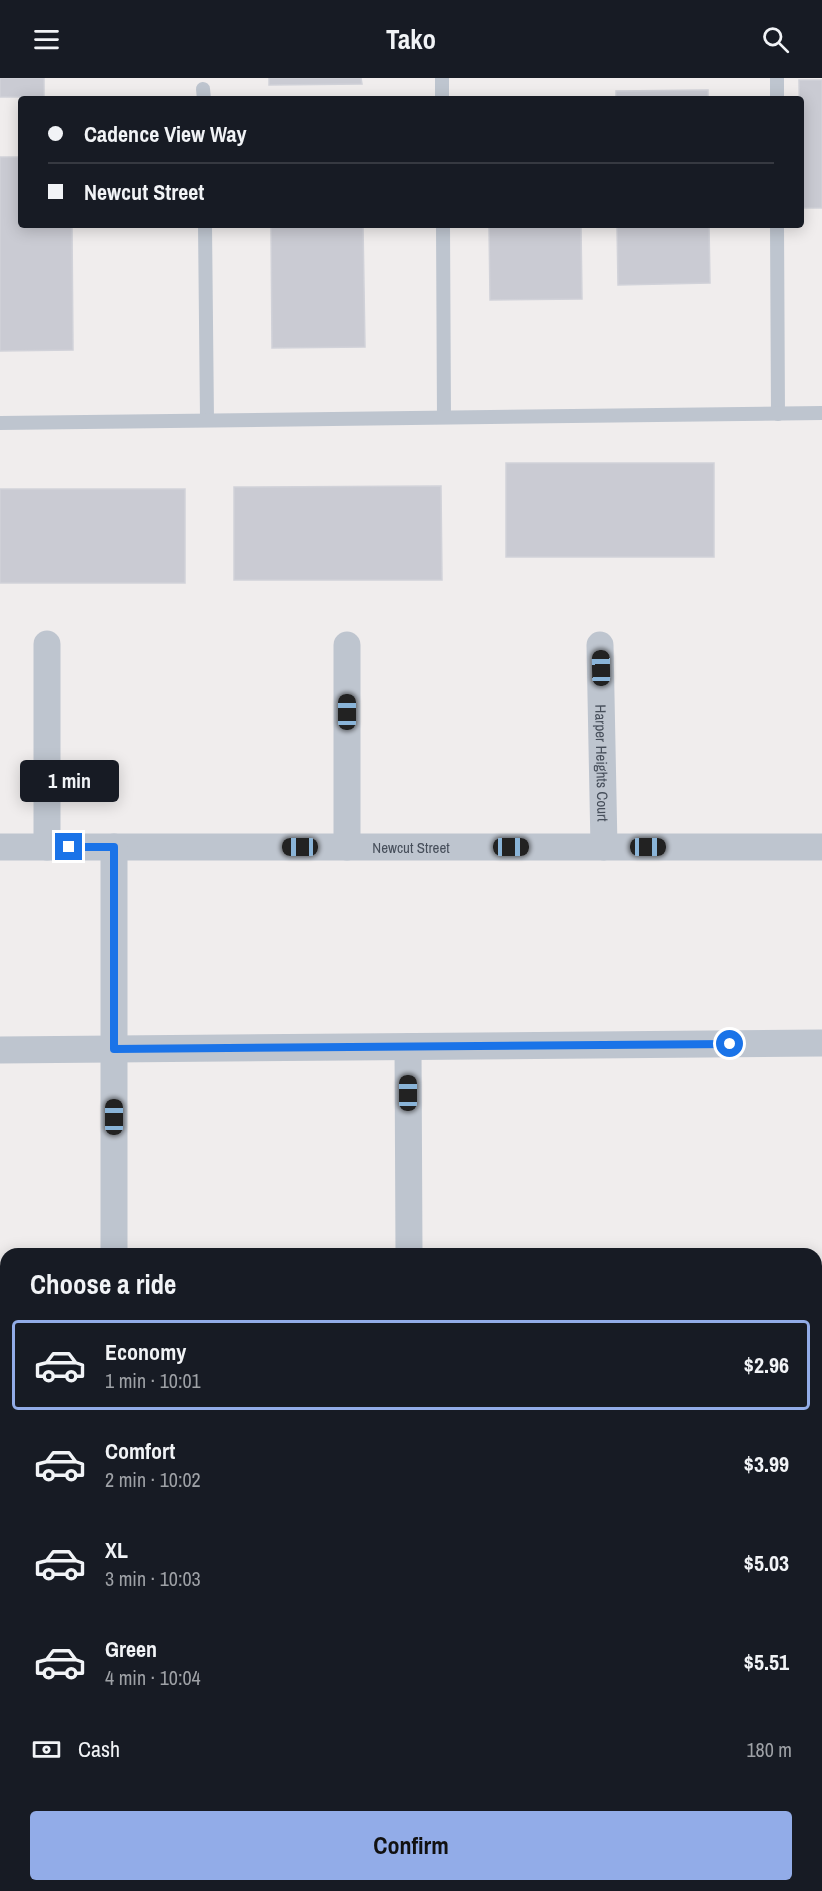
<!DOCTYPE html>
<meta charset="utf-8">
<style>
body{margin:0;font-family:"Archivo Narrow",sans-serif;background:#20242c;color:#f1f3f6;height:100vh;display:flex;flex-direction:column;font-size:22px;white-space:nowrap}
*{box-sizing:border-box;margin:0}
p{font-size:20px;color:#9ea1a6}
.icon{flex:none;width:33px;height:33px;fill:none;stroke:currentColor;stroke-width:2;stroke-linecap:round;stroke-linejoin:round}
.map{position:relative;flex:1;overflow:hidden}
.panel{position:absolute;left:0px;top:1170px;width:822px;height:644px;display:flex;flex-direction:column;background:#171b24;border-radius:18px 18px 0 0;box-shadow:0 3px 15px #0003}
.panel>*{flex:none}
.guide{position:absolute;left:18px;top:18px;width:786px;height:132px;border-radius:6px;box-shadow:0 3px 15px #0003;display:grid;align-content:center;height:132px;padding:0 30px;background:#171b24}
.end{position:absolute;width:27px;height:27px;margin:-14px;border:8px solid #1a73e8;background:#fff;box-shadow:0 0 0 3px #fff}
.from{border-radius:50%}
.bubble{position:absolute;height:42px;border-radius:6px;background:#171b24;box-shadow:0 3px 15px #0003;font-size:20px;font-weight:700;line-height:42px;text-align:center}
.car{position:absolute;width:18px;height:36px;margin:-18px -9px;border-radius:8px;box-shadow:0 0 4px 2px #0007;background:linear-gradient(#222 24%,#8ab4d8 0 40%,#222 0 76%,#8ab4d8 0 86%,#222 0)}
.guide b{display:flex;align-items:center;gap:21px;height:57px;font-size:22px}
.guide b+b{border-top:2px solid #363941}
.guide i{width:15px;height:15px;background:#f1f3f6}
ul{padding:0;list-style:none}
li{display:flex;align-items:center;gap:18px;height:90px;margin:0 12px 9px;padding:0 18px;border:3px solid transparent;border-radius:6px}
li div{flex:1}
li b{display:block;font-size:22px}
li em{font-style:normal;font-weight:700}
li.current{border-color:#92ace8}
li>.icon{width:54px;height:54px;stroke-width:1.5}
h2{padding:0 30px;font-size:27px;line-height:72px}
.pay{display:flex;align-items:center;gap:15px;height:66px;padding:0 30px;font-size:22px}
.pay p{margin-inline-start:auto}
.primary-button{display:flex;gap:12px;margin-top:auto;padding:12px 30px}
.primary-button a{flex:1;height:69px;border-radius:6px;background:#92ace8;color:#111;font-size:24px;font-weight:700;line-height:69px;text-align:center}
header{display:flex;justify-content:space-between;align-items:center;height:78px;padding:0 30px;background:#171b24;font-size:27px;font-weight:700}
.map>svg:first-child{display:block}
.building{fill:#cacbd3;stroke:#d1d2d9;stroke-width:1.5}
.lines{fill:none;stroke-linecap:round;stroke-linejoin:round}
.service{stroke:#bec5cf;stroke-width:14}
.minor{stroke:#bec5cf;stroke-width:27}
.route{stroke:#1a73e8;stroke-width:8}
.labels{text-anchor:middle;dominant-baseline:central;stroke-width:5;stroke-linejoin:round;paint-order:stroke}
.street-label{font-size:15px;fill:#464e5a;stroke:#fff}
</style>
<header><svg class="icon" aria-label="menu" viewBox="0 0 24 24"><path d="M4 6h16M4 12h16M4 18h16"/></svg>Tako<svg class="icon" aria-label="search" viewBox="0 0 24 24"><circle cx="10" cy="10" r="6"/><path d="M15 15l6 6"/></svg></header>
<div class="map">
<svg width="822" height="1813" viewBox="0 0 822 1813">
<rect width="100%" height="100%" fill="#f0eded"/>
<g class="building">
<rect x="0" y="0" width="44" height="19"/>
<path d="M269,0H361L362,6L269,7Z"/>
<path d="M799,2H822V130H801Z"/>
<path d="M708,12V21H616V13Z"/>
<path d="M0,79H21V147H72L73,272L0,273Z"/>
<path d="M271,147H363L365,269L272,270Z"/>
<path d="M489,147H581L582,221L490,222Z"/>
<path d="M617,147H709L710,205L618,207Z"/>
<rect x="506" y="385" width="208" height="94"/>
<path d="M441,408L442,502H234V409Z"/>
<rect x="0" y="411" width="185" height="94"/>
</g>
<g class="lines">
<g class="service">
<path d="M442,0V21"/>
<path d="M777,0V21"/>
<path d="M203,11L204,21"/>
<path d="M205,147L207,341"/>
<path d="M443,147L444,339"/>
<path d="M777,147L778,336"/>
<path d="M0,345L822,335"/>
</g>
<g class="minor">
<path d="M47,566V769"/>
<path d="M347,567V769"/>
<path id="s1" d="M600,567L604,769"/>
<path id="s2" d="M0,769H822"/>
<path d="M408,969L409,1176"/>
<path d="M0,972L822,965"/>
<path d="M114,1176V769"/>
<path d="M0,1258H6"/>
<path d="M0,1541H6"/>
<path d="M411,1808V1813"/>
<path d="M115,1813V1808"/>
</g>
</g>
<g class="lines">
<path class="route" d="M69,769H114V971L730,966"/>
</g>
<g class="labels">
<g class="street-label">
<text stroke="none"><textPath href="#s1" startOffset="118">Harper Heights Court</textPath></text>
<text stroke="none"><textPath href="#s2" startOffset="411">Newcut Street</textPath></text>
</g>
</g>
</svg>
<i class="end from" style="left:730px;top:966px"></i>
<i class="end" style="left:69px;top:769px"></i>
<div class="bubble" style="left:20px;top:682px;width:99px">1 min</div>
<i class="car" style="left:601px;top:590px;rotate:359deg"></i>
<i class="car" style="left:347px;top:634px;rotate:0deg"></i>
<i class="car" style="left:300px;top:769px;rotate:270deg"></i>
<i class="car" style="left:511px;top:769px;rotate:90deg"></i>
<i class="car" style="left:648px;top:769px;rotate:90deg"></i>
<i class="car" style="left:408px;top:1015px;rotate:0deg"></i>
<i class="car" style="left:114px;top:1039px;rotate:0deg"></i>
<div class="guide">
<b><i class="from"></i>Cadence View Way</b>
<b><i></i>Newcut Street</b>
</div>
<section class="panel">
<h2>Choose a ride</h2>
<ul>
<li class="current"><svg class="icon" aria-label="car" viewBox="0 0 24 24"><path d="M5 17H2v-5l4-1 3-4h7l3 4 3 1v5h-3M9 17h6M6 11h13"/><circle cx="7" cy="17" r="2"/><circle cx="17" cy="17" r="2"/></svg><div><b>Economy</b><p>1 min · 10:01</p></div><em>$2.96</em></li>
<li><svg class="icon" aria-label="car" viewBox="0 0 24 24"><path d="M5 17H2v-5l4-1 3-4h7l3 4 3 1v5h-3M9 17h6M6 11h13"/><circle cx="7" cy="17" r="2"/><circle cx="17" cy="17" r="2"/></svg><div><b>Comfort</b><p>2 min · 10:02</p></div><em>$3.99</em></li>
<li><svg class="icon" aria-label="car" viewBox="0 0 24 24"><path d="M5 17H2v-5l4-1 3-4h7l3 4 3 1v5h-3M9 17h6M6 11h13"/><circle cx="7" cy="17" r="2"/><circle cx="17" cy="17" r="2"/></svg><div><b>XL</b><p>3 min · 10:03</p></div><em>$5.03</em></li>
<li><svg class="icon" aria-label="car" viewBox="0 0 24 24"><path d="M5 17H2v-5l4-1 3-4h7l3 4 3 1v5h-3M9 17h6M6 11h13"/><circle cx="7" cy="17" r="2"/><circle cx="17" cy="17" r="2"/></svg><div><b>Green</b><p>4 min · 10:04</p></div><em>$5.51</em></li>
</ul>
<div class="pay"><svg class="icon" aria-label="cash" viewBox="0 0 24 24"><path d="M3 7h18v10H3z"/><circle cx="12" cy="12" r="2"/></svg>Cash<p>180 m</p></div>
<div class="primary-button"><a>Confirm</a></div>
</section>
</div>
